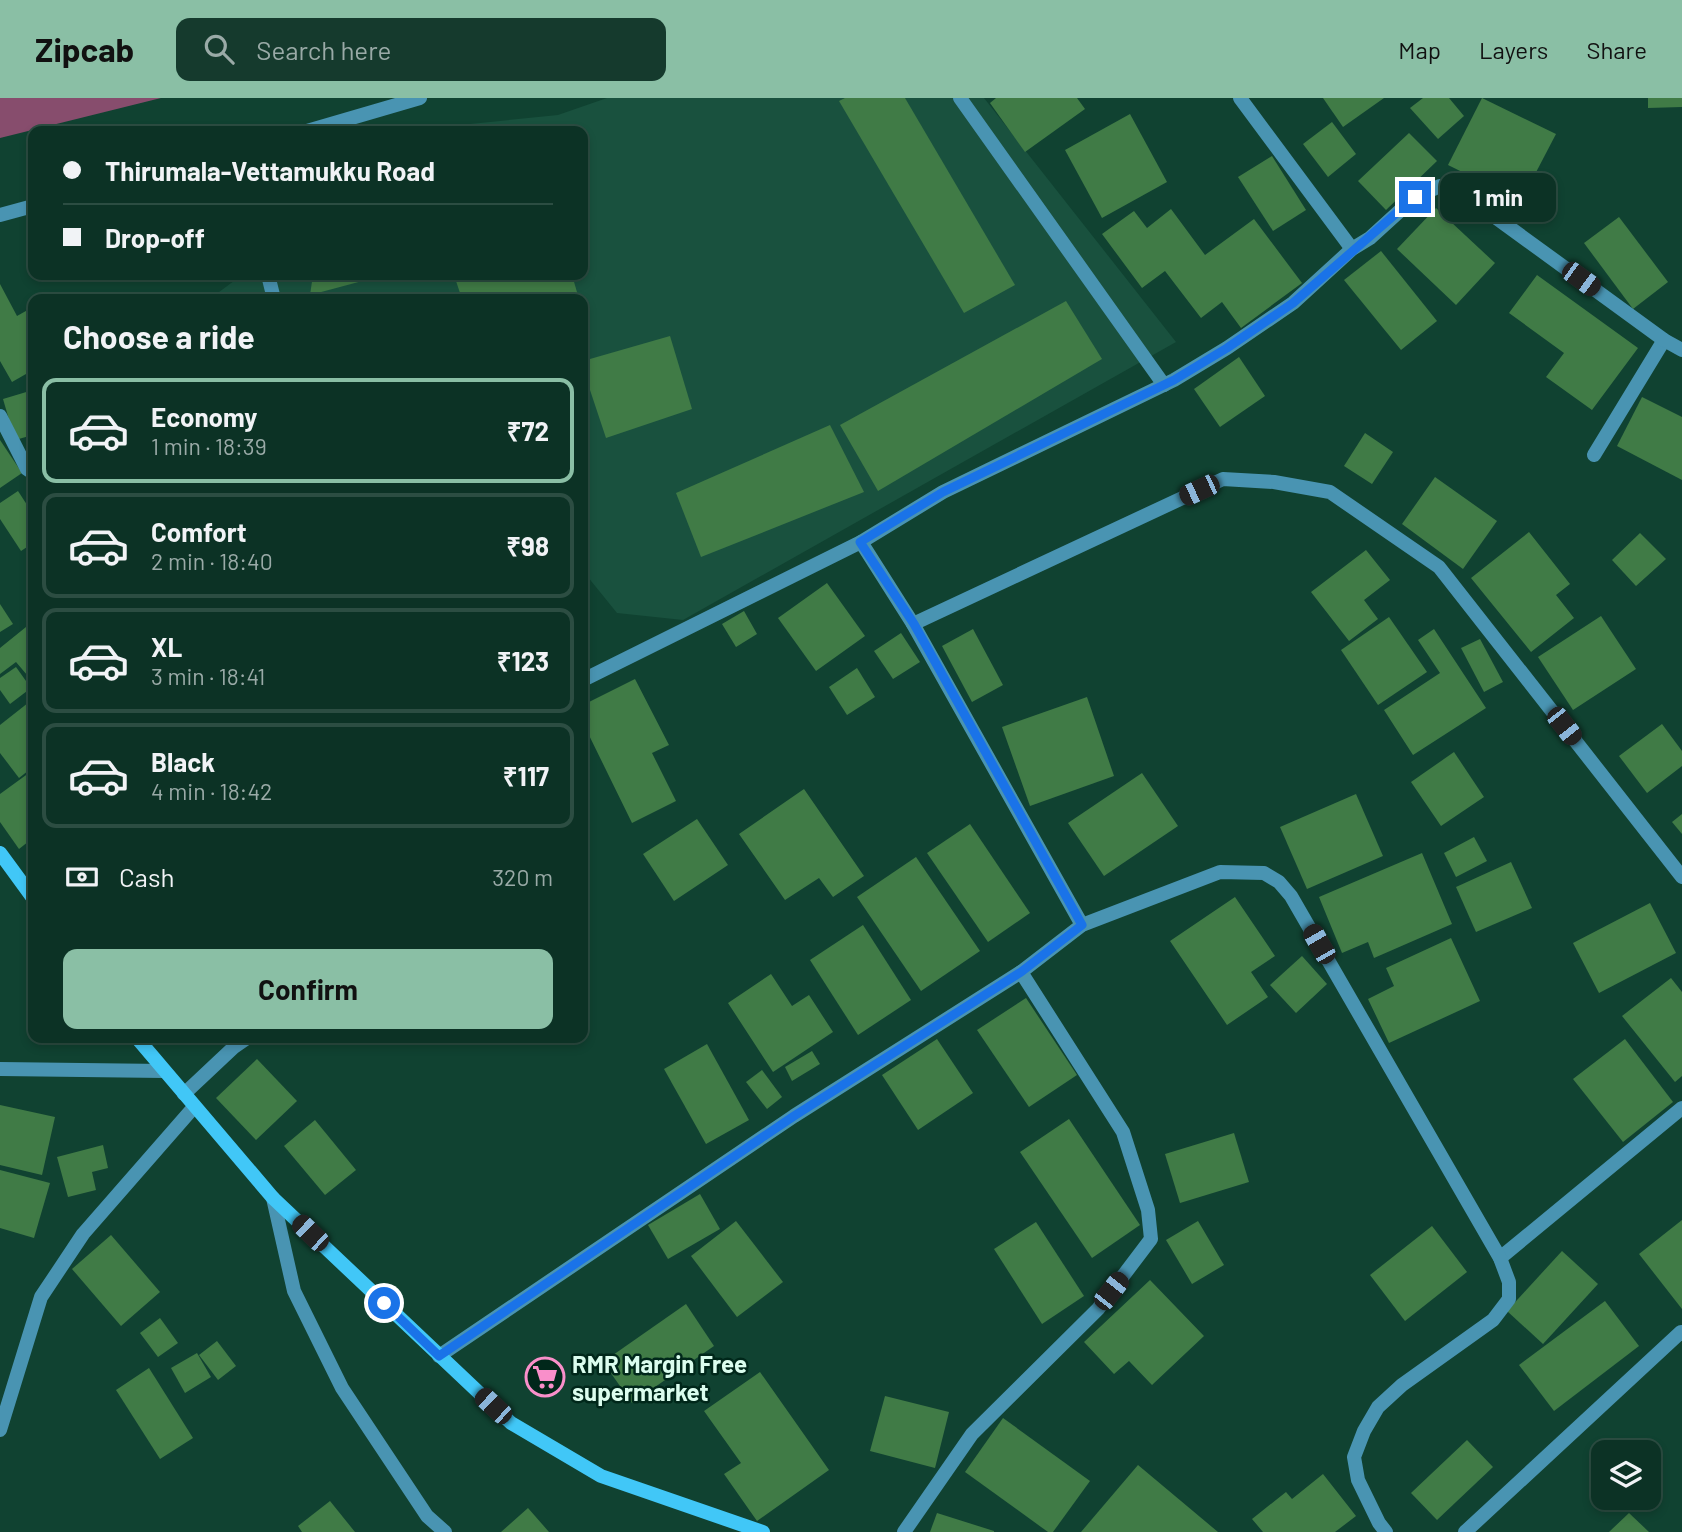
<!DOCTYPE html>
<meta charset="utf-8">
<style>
body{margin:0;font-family:Barlow,sans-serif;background:#153a2d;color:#f1f3f6;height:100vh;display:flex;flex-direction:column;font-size:26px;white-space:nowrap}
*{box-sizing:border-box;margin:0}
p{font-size:23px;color:#9aaaa7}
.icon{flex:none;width:38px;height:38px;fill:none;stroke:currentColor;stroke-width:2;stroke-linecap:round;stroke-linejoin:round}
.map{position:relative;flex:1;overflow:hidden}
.details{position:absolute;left:28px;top:196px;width:560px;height:749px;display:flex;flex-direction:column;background:#0c3225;border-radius:14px;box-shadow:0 4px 10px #0003,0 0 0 2px #2c4d42}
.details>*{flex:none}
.top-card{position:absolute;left:28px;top:28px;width:560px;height:154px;border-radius:14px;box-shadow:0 4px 10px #0003,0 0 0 2px #2c4d42;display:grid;align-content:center;height:154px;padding:0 35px;background:#0c3225}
.tools{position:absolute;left:1591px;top:1342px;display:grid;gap:14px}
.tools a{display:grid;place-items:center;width:70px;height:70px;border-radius:14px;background:#0c3225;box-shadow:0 4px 10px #0003,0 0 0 2px #2c4d42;font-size:35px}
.end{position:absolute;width:32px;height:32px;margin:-16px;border:9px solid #1a73e8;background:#fff;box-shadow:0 0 0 4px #fff}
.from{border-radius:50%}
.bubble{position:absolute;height:49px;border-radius:14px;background:#0c3225;box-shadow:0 4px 10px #0003,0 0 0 2px #2c4d42;font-size:23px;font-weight:700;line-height:49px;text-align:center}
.car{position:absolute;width:21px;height:42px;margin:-21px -10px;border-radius:9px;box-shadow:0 0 5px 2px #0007;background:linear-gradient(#222 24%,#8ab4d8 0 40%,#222 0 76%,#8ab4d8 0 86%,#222 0)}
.top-card b{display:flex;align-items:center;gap:24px;height:66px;font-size:26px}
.top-card b+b{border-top:2px solid #2c4d42}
.top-card i{width:18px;height:18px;background:#f1f3f6}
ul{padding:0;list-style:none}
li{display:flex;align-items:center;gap:21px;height:105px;margin:0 14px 10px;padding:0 21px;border:4px solid #2c4d42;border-radius:14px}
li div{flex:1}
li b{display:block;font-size:26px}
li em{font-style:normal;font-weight:700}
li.on{border-color:#8abfa5}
li>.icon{width:63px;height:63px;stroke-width:1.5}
h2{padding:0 35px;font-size:32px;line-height:84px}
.pay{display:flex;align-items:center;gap:18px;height:77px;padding:0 35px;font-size:26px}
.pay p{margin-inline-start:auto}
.action{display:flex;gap:14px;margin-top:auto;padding:14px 35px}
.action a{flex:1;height:80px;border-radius:14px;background:#8abfa5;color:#111;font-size:28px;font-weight:700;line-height:80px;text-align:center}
header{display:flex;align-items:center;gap:42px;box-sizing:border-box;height:98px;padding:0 35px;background:#8abfa5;color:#111}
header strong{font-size:33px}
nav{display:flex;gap:38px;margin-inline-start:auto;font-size:24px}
.search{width:490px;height:63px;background:#153a2d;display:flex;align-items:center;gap:18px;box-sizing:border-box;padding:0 24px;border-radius:14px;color:#9aaaa7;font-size:26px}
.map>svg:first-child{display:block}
.built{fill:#19513e}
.green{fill:#874d6d}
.building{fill:#407b46}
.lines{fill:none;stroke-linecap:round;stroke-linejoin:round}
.service{stroke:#4994b2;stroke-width:14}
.minor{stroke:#4994b2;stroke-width:14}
.secondary{stroke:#41c7f7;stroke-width:14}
.route{stroke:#1a73e8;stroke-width:9}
.labels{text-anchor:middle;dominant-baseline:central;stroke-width:5;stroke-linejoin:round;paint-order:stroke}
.poi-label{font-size:24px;font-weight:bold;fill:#dbfdee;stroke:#00271a;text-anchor:start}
</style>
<header>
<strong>Zipcab</strong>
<div class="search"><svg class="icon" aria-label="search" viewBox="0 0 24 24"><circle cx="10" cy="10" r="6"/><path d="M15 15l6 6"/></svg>Search here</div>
<nav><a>Map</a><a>Layers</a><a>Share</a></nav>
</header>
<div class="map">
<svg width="1682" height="1434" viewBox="0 0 1682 1434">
<rect width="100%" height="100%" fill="#104231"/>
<path class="built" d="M607,0H984L1176,244L683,522L617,515L583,473V201H217L215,197L242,177H583V33H457L470,26L558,17Z"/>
<path class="green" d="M0,0H161L0,40Z"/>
<g class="building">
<path d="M845,0H905L1015,187L964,215L839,3Z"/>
<path d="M996,0H1077L1085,11L1025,54L990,5Z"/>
<path d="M1323,0H1384L1343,29Z"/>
<path d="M1423,0H1449L1464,18L1438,41L1410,10Z"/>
<path d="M1482,0L1556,36L1521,103L1448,67Z"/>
<path d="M1648,0H1682V9L1648,10Z"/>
<path d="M1130,16L1167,84L1102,120L1065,52Z"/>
<path d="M1332,24L1356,56L1328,79L1303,46Z"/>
<path d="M518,26L537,33H503Z"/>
<path d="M1409,35L1437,63L1386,112L1358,83Z"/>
<path d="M1272,58L1306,112L1273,133L1238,79Z"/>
<path d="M1436,110L1495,165L1456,207L1397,151Z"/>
<path d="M1171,111L1205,157L1254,121L1302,185L1241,230L1222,204L1201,220L1165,173L1142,190L1102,136L1134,113L1147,130Z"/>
<path d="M1619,119L1668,184L1633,211L1584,145Z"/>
<path d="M1381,153L1437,223L1401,252L1344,182Z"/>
<path d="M313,177H381V178L310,197Z"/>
<path d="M454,177H572L579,201H462Z"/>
<path d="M1537,177L1638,250L1592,312L1546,279L1564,255L1509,215Z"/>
<path d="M0,186L17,218L33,209V272L12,284L0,263Z"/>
<path d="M1066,203L1102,261L878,393L840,327Z"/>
<path d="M670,238L692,311L606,340L583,271V263Z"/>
<path d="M1239,259L1265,298L1220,329L1194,291Z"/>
<path d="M33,292V337L15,342L3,301Z"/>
<path d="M1642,299L1682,319V382L1617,348Z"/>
<path d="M830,327L864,394L701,459L676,395Z"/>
<path d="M1365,335L1393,354L1372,386L1344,368Z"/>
<path d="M0,342L22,375L0,390Z"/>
<path d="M1435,379L1497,423L1463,471L1402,426Z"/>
<path d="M18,393L33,416V445L21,453L0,421V405Z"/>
<path d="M1529,434L1570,486L1556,497L1574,520L1531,554L1471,480Z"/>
<path d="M1640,435L1666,461L1636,488L1612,462Z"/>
<path d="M1366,452L1390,482L1364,502L1378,521L1349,543L1311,494Z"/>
<path d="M827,485L865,538L816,573L778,520Z"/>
<path d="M0,506L13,526L0,534Z"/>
<path d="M744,513L757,536L736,549L722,526Z"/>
<path d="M1601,518L1636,571L1573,612L1538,559Z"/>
<path d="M1389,519L1427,574L1378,607L1341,552Z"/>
<path d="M26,529L33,539V584L16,564L0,576V550Z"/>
<path d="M973,531L1003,587L972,604L942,548Z"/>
<path d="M1434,531L1486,610L1413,657L1384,612L1440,575L1418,542Z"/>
<path d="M901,535L920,564L893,581L874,553Z"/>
<path d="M1480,541L1503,584L1484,594L1461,550Z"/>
<path d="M16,569L31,590L10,606L0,592V580Z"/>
<path d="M857,570L875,599L847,617L829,589Z"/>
<path d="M635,581L669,647L652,655L676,703L632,725L583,625V607Z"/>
<path d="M1087,599L1114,678L1030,708L1002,629Z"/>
<path d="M33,601V669L19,680L0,655V627Z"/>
<path d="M1662,626L1682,653V668L1647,695L1619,658Z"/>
<path d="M1454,654L1484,699L1441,728L1411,684Z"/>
<path d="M33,672V740L19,751L0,724V696Z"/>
<path d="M1142,675L1178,728L1104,778L1068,725Z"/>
<path d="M804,691L864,778L833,799L819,780L785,802L739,736Z"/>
<path d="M1356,696L1383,758L1307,791L1280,729Z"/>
<path d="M1682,716V736L1672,724Z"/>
<path d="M697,721L728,767L674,803L643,756Z"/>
<path d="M970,726L1030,815L988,844L927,755Z"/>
<path d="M1474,739L1487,763L1456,779L1444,755Z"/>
<path d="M1422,755L1452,826L1374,860L1368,844L1342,855L1319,799Z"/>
<path d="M916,759L980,853L921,893L857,799Z"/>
<path d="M1511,764L1532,810L1476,834L1456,789Z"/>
<path d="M1235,799L1275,858L1251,874L1268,899L1227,927L1170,843Z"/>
<path d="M1650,805L1676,855L1599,895L1573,845Z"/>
<path d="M863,827L911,902L858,937L810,862Z"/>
<path d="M1451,840L1480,903L1389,945L1368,901L1394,888L1386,870Z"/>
<path d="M1302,858L1327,886L1296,915L1270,887Z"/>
<path d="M771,876L792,908L809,897L833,934L773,974L728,905Z"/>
<path d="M1671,880L1682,894V978L1675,984L1622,918Z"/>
<path d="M1026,900L1077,977L1029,1009L977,932Z"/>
<path d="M937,941L973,995L918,1032L882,977Z"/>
<path d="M1625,941L1673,1004L1623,1044L1573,981Z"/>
<path d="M707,946L749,1022L706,1046L664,971Z"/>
<path d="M812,953L820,966L792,983L785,969Z"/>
<path d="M257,961L297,1003L256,1042L216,1000Z"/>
<path d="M762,972L782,999L767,1011L746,984Z"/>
<path d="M0,1007L55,1019L42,1077L0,1067Z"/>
<path d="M1069,1021L1140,1127L1092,1160L1020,1054Z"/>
<path d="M315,1022L356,1072L325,1097L284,1048Z"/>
<path d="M1234,1035L1249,1084L1180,1105L1165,1056Z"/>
<path d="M103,1047L108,1070L92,1074L96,1092L68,1099L57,1059Z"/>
<path d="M0,1072L50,1085L34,1140L0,1130Z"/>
<path d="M700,1096L720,1131L668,1161L648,1127Z"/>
<path d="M1682,1122V1211L1639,1156Z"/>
<path d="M736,1123L783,1184L737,1219L691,1158Z"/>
<path d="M1198,1123L1224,1167L1192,1186L1166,1142Z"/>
<path d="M1036,1124L1084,1198L1042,1226L994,1151Z"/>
<path d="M1432,1128L1467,1174L1405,1223L1370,1177Z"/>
<path d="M111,1137L160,1194L121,1228L72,1171Z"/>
<path d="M1562,1153L1598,1186L1543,1246L1507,1213Z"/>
<path d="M1150,1182L1204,1238L1152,1287L1129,1263L1114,1276L1084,1244Z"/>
<path d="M1605,1203L1639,1248L1554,1313L1519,1267Z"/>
<path d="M686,1206L714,1248L632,1305L603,1264Z"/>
<path d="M160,1220L178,1245L158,1259L140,1235Z"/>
<path d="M217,1243L236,1268L218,1282L199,1257Z"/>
<path d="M197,1255L211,1279L185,1295L171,1270Z"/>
<path d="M149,1270L193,1340L160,1361L116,1292Z"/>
<path d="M760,1274L829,1372L757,1423L724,1376L741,1365L704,1313Z"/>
<path d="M885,1298L949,1314L935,1370L870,1353Z"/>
<path d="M1003,1320L1090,1383L1053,1434H1048L965,1374Z"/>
<path d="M1467,1342L1493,1369L1437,1422L1411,1395Z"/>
<path d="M1138,1367L1218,1434H1081Z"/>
<path d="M1323,1376L1356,1418L1335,1434H1263L1252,1421L1286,1394L1292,1401Z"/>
<path d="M330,1403L355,1434H302L298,1428Z"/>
<path d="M528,1410L549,1434H501Z"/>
<path d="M937,1415L994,1433V1434H930Z"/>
<path d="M1629,1415L1649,1434H1609Z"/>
</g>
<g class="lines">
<g class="service">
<path d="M268,177L274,201"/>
<path d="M0,318L27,371L33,375"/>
<path d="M184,996L234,949L247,940"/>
</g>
<g class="minor">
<path d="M960,0L1164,287"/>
<path d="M1240,0L1352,151"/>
<path d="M307,33L420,0"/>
<path d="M0,117L33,108"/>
<path d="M1594,357L1664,242"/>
<path d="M861,444L943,394L1174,282L1227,250L1293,205L1352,151L1370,140L1415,99L1440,88L1480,108L1664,242L1682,252"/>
<path d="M913,526L1223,381L1274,384L1330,394L1439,469L1682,779"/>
<path d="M583,582L861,444L913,526L1082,827"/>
<path d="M0,971L164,973"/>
<path d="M273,1100L294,1193L342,1290L427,1418L445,1434"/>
<path d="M1500,1160L1682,1010"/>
<path d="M439,1258L794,1018L1021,874L1082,827L1220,774L1264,775L1279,784L1291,798L1500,1160L1509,1184V1201L1493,1222L1402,1287L1378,1309L1364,1333L1354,1359L1358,1382L1379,1425L1386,1434"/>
<path d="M0,1332L41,1199L83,1136L194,1009"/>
<path d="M904,1434L972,1336L1098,1211L1151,1141L1148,1112L1123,1034L1021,874"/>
<path d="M1465,1434L1681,1234L1682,1236"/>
</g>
<g class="secondary">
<path d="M0,755L33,800"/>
<path d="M137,940L273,1100L511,1325L601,1378L763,1434"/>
</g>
</g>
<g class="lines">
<path class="route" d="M384,1205L439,1258L794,1018L1021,874L1082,827L914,526L860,444L943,394L1174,282L1227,250L1293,205L1415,99"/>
</g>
<defs>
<symbol id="supermarket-ring" viewBox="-11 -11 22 22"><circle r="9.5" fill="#00271a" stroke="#f98fca" stroke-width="1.5"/><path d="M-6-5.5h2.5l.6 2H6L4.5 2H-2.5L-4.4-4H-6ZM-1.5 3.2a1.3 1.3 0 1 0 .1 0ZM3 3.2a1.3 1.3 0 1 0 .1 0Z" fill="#f98fca"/></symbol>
</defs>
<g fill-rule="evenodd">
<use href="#supermarket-ring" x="523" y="1257" width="44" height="44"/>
</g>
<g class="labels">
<g class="poi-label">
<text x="572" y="1265">RMR Margin Free<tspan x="572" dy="28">supermarket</tspan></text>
</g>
</g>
</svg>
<div class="tools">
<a><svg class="icon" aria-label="layers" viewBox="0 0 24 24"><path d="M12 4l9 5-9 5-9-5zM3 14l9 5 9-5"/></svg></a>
</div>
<i class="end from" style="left:384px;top:1205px"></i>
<i class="end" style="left:1415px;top:99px"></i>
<div class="bubble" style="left:1440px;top:75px;width:116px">1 min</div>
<i class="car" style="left:1581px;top:181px;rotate:126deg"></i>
<i class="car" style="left:1199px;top:392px;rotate:245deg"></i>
<i class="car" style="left:1564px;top:628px;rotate:142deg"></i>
<i class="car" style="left:1319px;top:846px;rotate:330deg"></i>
<i class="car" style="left:310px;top:1135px;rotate:314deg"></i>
<i class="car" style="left:1111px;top:1193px;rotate:38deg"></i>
<i class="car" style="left:493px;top:1308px;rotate:313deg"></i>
<div class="top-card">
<b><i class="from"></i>Thirumala-Vettamukku Road</b>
<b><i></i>Drop-off</b>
</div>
<section class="details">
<h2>Choose a ride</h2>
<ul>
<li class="on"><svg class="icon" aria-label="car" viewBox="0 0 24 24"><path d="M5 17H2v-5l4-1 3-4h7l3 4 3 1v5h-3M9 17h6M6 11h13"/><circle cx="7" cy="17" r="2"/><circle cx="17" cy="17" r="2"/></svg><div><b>Economy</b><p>1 min · 18:39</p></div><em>₹72</em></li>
<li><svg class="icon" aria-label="car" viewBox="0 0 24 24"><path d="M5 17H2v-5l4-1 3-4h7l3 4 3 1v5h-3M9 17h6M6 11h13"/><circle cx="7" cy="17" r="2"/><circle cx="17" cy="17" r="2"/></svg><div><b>Comfort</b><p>2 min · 18:40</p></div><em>₹98</em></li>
<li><svg class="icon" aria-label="car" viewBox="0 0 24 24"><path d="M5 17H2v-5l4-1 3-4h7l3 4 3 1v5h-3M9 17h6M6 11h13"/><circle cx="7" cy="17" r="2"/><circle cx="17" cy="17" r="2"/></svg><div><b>XL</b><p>3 min · 18:41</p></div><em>₹123</em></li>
<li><svg class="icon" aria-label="car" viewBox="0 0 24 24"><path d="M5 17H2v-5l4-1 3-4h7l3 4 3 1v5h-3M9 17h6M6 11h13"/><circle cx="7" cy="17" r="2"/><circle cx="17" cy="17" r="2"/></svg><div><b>Black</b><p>4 min · 18:42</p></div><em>₹117</em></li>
</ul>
<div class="pay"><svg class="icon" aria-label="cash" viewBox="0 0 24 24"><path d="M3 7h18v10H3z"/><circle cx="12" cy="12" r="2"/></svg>Cash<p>320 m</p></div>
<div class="action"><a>Confirm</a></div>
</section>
</div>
